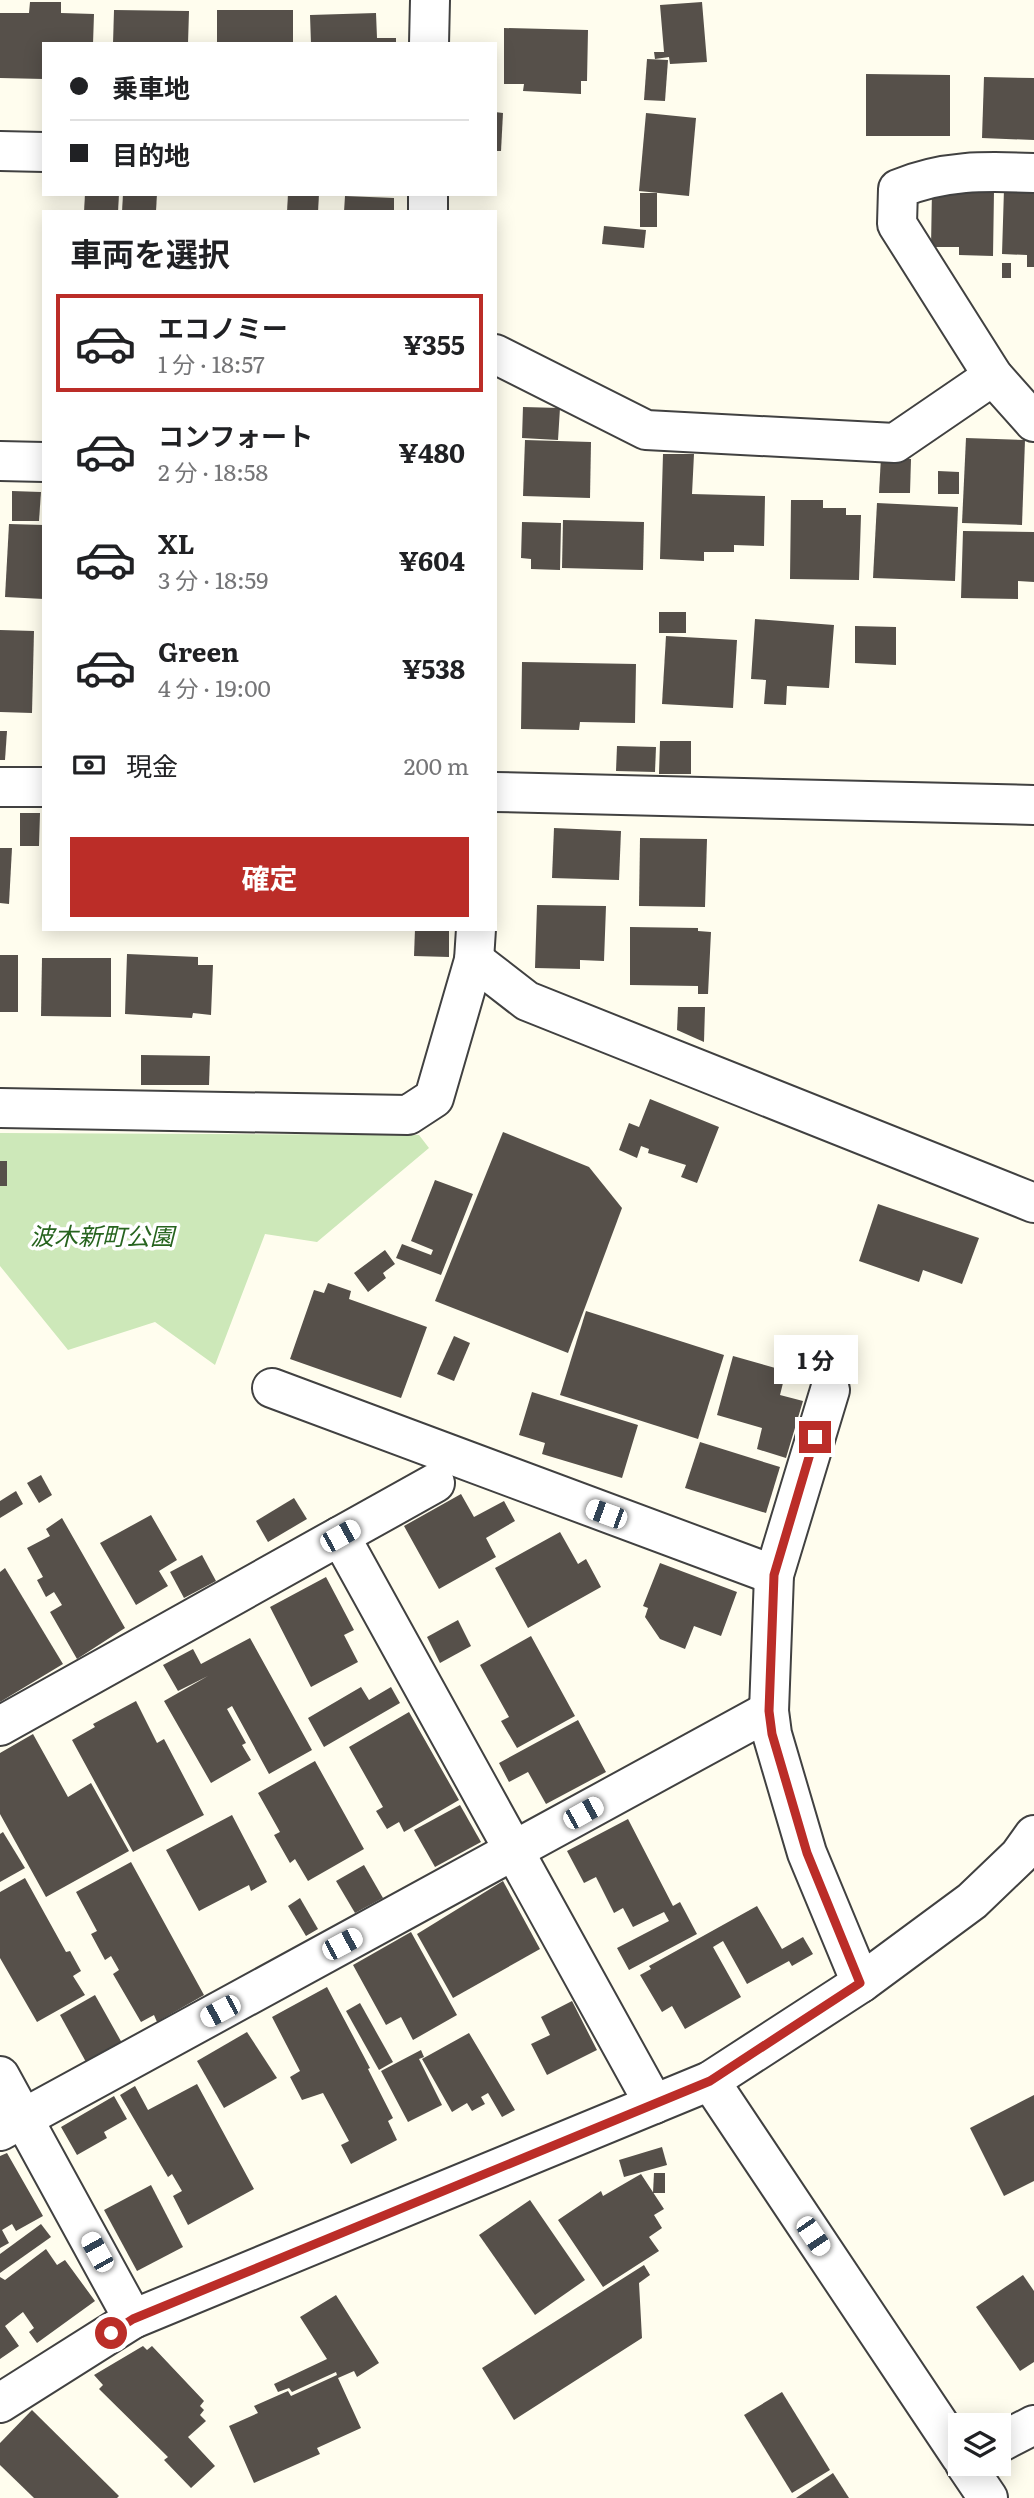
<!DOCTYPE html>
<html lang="ja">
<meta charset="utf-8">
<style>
body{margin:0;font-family:Literata,"Noto Sans JP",serif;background:#f2f2f2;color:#202124;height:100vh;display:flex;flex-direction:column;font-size:26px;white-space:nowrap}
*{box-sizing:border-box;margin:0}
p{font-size:23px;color:#757577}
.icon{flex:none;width:38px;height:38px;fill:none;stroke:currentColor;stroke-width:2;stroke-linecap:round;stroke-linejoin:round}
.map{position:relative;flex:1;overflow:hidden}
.drawer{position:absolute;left:42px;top:210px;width:455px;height:721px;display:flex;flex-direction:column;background:#fff;border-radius:0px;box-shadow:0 4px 18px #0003}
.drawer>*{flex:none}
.hud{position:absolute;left:42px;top:42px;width:455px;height:154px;border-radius:0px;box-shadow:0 4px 18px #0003;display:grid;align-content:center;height:154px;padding:0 28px;background:#fff}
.tools{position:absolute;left:948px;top:2413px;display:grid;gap:14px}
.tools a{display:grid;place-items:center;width:63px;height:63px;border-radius:0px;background:#fff;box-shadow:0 4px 18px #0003;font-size:35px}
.end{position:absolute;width:32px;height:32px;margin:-16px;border:9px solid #bb2d28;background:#fff;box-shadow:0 0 0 4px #fff}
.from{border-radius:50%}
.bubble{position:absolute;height:49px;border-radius:0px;background:#fff;box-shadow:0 4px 18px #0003;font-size:23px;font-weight:700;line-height:49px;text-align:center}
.car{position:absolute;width:21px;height:42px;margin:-21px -10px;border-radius:9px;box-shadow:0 0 5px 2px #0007;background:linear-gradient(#fff 24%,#345 0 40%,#fff 0 76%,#345 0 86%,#fff 0)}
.hud b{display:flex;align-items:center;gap:24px;height:66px;font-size:26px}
.hud b+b{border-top:2px solid #e0e0e0}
.hud i{width:18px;height:18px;background:#202124}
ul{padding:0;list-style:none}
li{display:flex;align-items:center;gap:21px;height:98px;margin:0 14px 10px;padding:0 14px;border:4px solid transparent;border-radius:0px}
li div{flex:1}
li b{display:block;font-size:26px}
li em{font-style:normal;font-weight:700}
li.selected{border-color:#bb2d28}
li>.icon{width:63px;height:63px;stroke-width:1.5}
h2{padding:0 28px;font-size:32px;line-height:84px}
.pay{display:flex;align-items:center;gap:18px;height:77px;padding:0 28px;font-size:26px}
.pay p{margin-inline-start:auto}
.button{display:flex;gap:14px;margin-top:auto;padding:14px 28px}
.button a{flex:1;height:80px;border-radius:0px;background:#bb2d28;color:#fff;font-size:28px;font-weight:700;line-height:80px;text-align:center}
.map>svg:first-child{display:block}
.green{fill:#cde8b9}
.building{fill:#56504a}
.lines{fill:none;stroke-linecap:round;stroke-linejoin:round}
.minor-casing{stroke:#414141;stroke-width:42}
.minor{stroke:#fff;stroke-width:38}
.route{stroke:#bb2d28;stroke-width:9}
.labels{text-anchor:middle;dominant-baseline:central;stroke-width:7;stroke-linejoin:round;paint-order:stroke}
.park-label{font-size:24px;font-style:italic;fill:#27641f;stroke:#fff}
</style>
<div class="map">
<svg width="1034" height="2498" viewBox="0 0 1034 2498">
<rect width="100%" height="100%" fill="#fffdee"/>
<path class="green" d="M0,1133L419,1135L429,1148L317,1242L265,1234L215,1365L155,1322L68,1350L0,1266Z"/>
<g class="building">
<path d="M30,2H61V13L94,14L93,44H44V79L0,78V13H29Z"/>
<path d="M702,2L707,62L670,64L669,57L655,59L654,52H664L660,5Z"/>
<path d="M114,10L189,11L188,44H113Z"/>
<rect x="217" y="10" width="76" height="34"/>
<path d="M376,13L377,38H396V44H311L310,15Z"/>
<path d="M504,28L588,30L587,81H581V94L523,91L524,84H504Z"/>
<path d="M647,59L668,60L665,101L644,100Z"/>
<path d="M866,74L950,75V136H866Z"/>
<path d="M984,77L1034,78V140L982,138Z"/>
<path d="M495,112L503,113L501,151H495Z"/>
<path d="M646,113L696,118L689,196L639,191Z"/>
<path d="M932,189L994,191L993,256L959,255V247H931Z"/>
<path d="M1004,189L1034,190V267H1027V255L1002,254Z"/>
<rect x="640" y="193" width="17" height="34"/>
<path d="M85,194H119L118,212H84Z"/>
<path d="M123,194H157L156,211L122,212Z"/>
<path d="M288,194H319L318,212H287Z"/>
<path d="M345,196L394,198V212H344Z"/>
<path d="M604,226L646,230L644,248L602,244Z"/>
<rect x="1002" y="263" width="9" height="15"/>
<path d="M523,407L560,408L558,440L522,438Z"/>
<path d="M966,438L1025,440L1022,525L962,523Z"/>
<path d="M525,440L591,442L590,498L523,496Z"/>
<path d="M663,454H694L692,494L765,496L764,546L734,545V552H704V561L660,559Z"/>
<path d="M881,457L911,459L910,493H879Z"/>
<path d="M938,471L959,472V494H938Z"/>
<path d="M12,491L41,492L39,521H12Z"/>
<path d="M791,500H823V508H846V515H861L859,580L790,579Z"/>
<path d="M877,503L958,507L955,581L873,578Z"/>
<path d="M563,520L644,522L643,570L562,568Z"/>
<path d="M522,522L561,523L560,570L531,569V559L521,558Z"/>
<path d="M9,524L44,525V599L5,597Z"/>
<path d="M963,531L1034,532V582L1018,581V599L961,598Z"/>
<rect x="659" y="612" width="27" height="21"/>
<path d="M755,619L834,625L829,688L787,686L786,705L764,704L766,680L751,679Z"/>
<path d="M855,626L896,627V665L855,663Z"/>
<path d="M0,630L34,631L32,713L0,712Z"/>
<path d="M666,636L737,640L733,708L662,704Z"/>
<path d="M522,662L636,664L635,723L580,722L579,730L521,729Z"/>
<path d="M0,731H7L5,760H0Z"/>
<path d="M660,741H691V774H659Z"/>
<path d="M617,746L656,747L655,772L616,771Z"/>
<path d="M20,813H40L39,846H20Z"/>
<path d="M554,828L621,831L619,880L552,878Z"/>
<path d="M640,838L707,839L705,907L639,906Z"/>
<path d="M0,848H12L9,904L0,903Z"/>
<path d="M537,905L606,906L604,961L580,960V969L535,968Z"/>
<path d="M630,927L698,928V931L711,932L708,994H698V986L630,985Z"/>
<path d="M415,929H449V957L414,956Z"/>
<path d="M127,954L198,957V965H213L211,1015L193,1013L192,1018L125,1014Z"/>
<rect x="0" y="955" width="18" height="57"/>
<path d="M42,958H111V1017L41,1016Z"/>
<path d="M678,1007H705L704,1042L677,1030Z"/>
<path d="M141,1055L210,1056L209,1085H141Z"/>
<path d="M650,1099L719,1127L697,1183L681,1177L686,1165L648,1153L649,1149L641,1146L637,1158L619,1150L629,1123L639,1127Z"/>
<path d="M503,1132L589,1167L622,1208L568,1353L435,1301Z"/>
<rect x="0" y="1161" width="7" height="25"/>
<path d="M435,1180L473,1194L441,1275L396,1258L402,1244L431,1255L433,1250L411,1241Z"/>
<path d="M878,1204L979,1238L962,1284L923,1270L919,1282L859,1261Z"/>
<path d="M385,1250L395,1264L383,1273L386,1278L368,1292L354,1273Z"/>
<path d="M328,1283L351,1291L349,1299L427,1327L401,1398L290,1359L314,1290L324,1293Z"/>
<path d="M586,1311L724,1355L698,1439L560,1395Z"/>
<path d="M454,1336L470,1343L454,1381L437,1374Z"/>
<path d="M733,1356L786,1371L780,1395L803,1401L786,1458L757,1449L762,1428L717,1415Z"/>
<path d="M532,1392L638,1425L622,1478L542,1454L545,1443L519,1435Z"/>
<path d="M700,1442L780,1467L766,1513L685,1488Z"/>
<path d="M41,1475L52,1495L39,1503L27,1483Z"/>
<path d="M16,1491L23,1504L0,1518V1501Z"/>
<path d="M461,1494L474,1517L504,1501L515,1521L486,1538L496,1557L439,1589L404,1526Z"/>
<path d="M294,1498L307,1519L268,1542L256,1521Z"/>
<path d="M151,1515L177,1560L159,1571L168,1586L136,1605L100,1543Z"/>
<path d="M62,1518L125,1628L77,1659L50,1612L62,1605L54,1592L46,1597L37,1580L43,1577L27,1548L50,1536L46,1529Z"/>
<path d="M560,1532L578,1564L586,1559L601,1587L528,1628L495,1568Z"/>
<path d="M202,1555L216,1581L184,1598L170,1572Z"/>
<path d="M660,1563L737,1592L721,1636L694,1626L685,1649L660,1639L645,1617L648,1608L643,1606Z"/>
<path d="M5,1568L63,1664L0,1702V1572Z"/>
<path d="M326,1577L354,1630L344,1635L358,1662L311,1687L270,1607Z"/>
<path d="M458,1620L471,1646L440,1663L427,1637Z"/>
<path d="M531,1636L575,1716L517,1748L501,1721L509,1717L480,1665Z"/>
<path d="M250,1638L312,1750L269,1774L232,1706L227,1709L246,1743L242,1745L251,1760L211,1783L164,1701L208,1676L178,1691L163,1665L193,1649L201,1664Z"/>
<path d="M361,1687L369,1700L391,1687L400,1703L324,1747L308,1718Z"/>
<path d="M136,1701L157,1743L164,1739L204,1815L133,1852L72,1740L95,1727L93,1724Z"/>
<path d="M409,1712L459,1800L404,1832L399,1822L387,1829L376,1811L383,1807L349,1747Z"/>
<path d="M578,1720L606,1772L546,1804L528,1772L509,1782L499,1763Z"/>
<path d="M33,1734L68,1797L91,1783L129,1851L46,1897L0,1814V1753Z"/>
<path d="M315,1761L364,1849L308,1881L295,1859L290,1863L274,1835L280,1832L258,1793Z"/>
<path d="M460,1805L481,1842L435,1867L414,1830Z"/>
<path d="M232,1815L267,1882L251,1891L249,1885L199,1911L166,1850Z"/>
<path d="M628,1819L673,1906L680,1902L697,1934L629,1970L617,1948L669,1921L664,1912L633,1927L623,1908L614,1913L596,1877L584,1883L567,1851Z"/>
<path d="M3,1832L25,1868L0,1882V1834Z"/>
<path d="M131,1862L204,1995L157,2022L154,2015L141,2022L113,1974L119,1970L111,1956L105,1960L91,1934L97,1931L76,1892Z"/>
<path d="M364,1865L383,1898L355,1913L336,1881Z"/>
<path d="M25,1878L66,1952L70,1951L81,1971L73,1976L85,1995L37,2022L0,1958V1892Z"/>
<path d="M503,1881L540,1949L453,1998L417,1934Z"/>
<path d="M300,1898L318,1929L306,1936L288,1906Z"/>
<path d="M757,1906L782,1949L803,1937L813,1954L792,1966L789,1961L747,1984L723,1941L713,1947L741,1997L685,2029L672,2006L662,2012L640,1975L651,1969L649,1966Z"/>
<path d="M411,1932L457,2015L413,2040L401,2017L386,2025L353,1965Z"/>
<path d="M327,1987L370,2068L368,2069L393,2118L388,2121L397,2140L351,2164L341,2145L349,2141L323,2093L302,2100L290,2077L300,2071L272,2017Z"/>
<path d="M95,1995L122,2043L86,2062L60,2015Z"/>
<path d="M572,2001L597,2050L547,2075L531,2044L550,2035L541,2017Z"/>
<path d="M360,2003L393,2062L379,2070L346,2011Z"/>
<path d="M247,2032L277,2078L224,2108L197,2061Z"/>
<path d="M469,2033L515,2110L502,2117L488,2093L481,2097L485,2104L472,2111L467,2103L452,2112L422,2059Z"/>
<path d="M421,2050L424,2057L419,2059L442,2105L408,2122L381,2071Z"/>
<path d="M197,2084L254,2189L188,2225L173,2196L182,2191L172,2174L168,2177L120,2095L135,2086L148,2110Z"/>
<path d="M1034,2095V2181L1004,2196L970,2128Z"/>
<path d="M114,2096L127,2119L104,2132L107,2138L77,2155L61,2127Z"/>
<path d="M662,2147L667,2165L624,2177L619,2160Z"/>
<path d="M7,2153L43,2216L16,2231L12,2224L2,2230L9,2243L0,2248V2156Z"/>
<path d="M654,2173H665V2193H653Z"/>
<path d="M641,2174L664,2209L654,2215L662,2228L649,2237L659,2251L603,2287L558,2220L601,2191L603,2196Z"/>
<path d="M151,2185L183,2247L137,2271L104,2210Z"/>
<path d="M530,2200L585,2280L535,2315L479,2235Z"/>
<path d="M41,2224L51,2237L0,2273V2254Z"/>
<path d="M46,2249L57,2265L65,2260L95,2301L37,2343L29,2332L34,2328L23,2312L5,2326L19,2346L0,2359V2277L5,2280Z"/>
<path d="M644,2265L650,2275L639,2283L642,2338L514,2420L482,2368Z"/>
<path d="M1023,2275L1034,2291V2362L1020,2371L976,2307Z"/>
<path d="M336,2295L379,2363L357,2377L354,2371L338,2378L361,2428L317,2448L320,2454L254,2483L229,2426L258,2413L254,2406L288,2391L291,2396L337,2375L336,2372L292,2392L289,2388L278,2392L274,2384L327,2359L300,2317Z"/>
<path d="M143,2346L147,2350L152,2346L204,2401L200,2406L204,2410L200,2415L206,2421L188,2437L215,2466L191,2488L164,2460L168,2457L99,2389L103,2385L94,2375Z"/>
<path d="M782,2392L830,2470L792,2493L744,2415Z"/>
<path d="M32,2410L119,2496L117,2498H34L0,2465V2443Z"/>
<path d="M833,2473L849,2498H796Z"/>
</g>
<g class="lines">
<defs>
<g id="minor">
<path d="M429,44L430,0"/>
<path d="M0,151L44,152"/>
<path d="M1034,173C985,171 943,170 898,189L897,224L993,376L1034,422"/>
<path d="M428,194V212"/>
<path d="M495,354L646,430L895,443L993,376"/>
<path d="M0,461L44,462"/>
<path d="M0,787H44"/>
<path d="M495,792L1034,805"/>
<path d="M474,960L527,1001L1034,1203"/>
<path d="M0,1108L408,1115L434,1098L474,960L476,929"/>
<path d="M272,1388L774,1575"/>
<path d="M830,1390L774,1575L769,1711L772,1734L807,1853L861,1983"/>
<path d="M340,1536L435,1483"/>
<path d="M0,1726L340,1536L654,2104"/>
<path d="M0,2076L133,2319"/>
<path d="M710,2081L961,2457"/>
<path d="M0,2131L769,1711"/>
<path d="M0,2403L133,2319L710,2081L861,1983L972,1901L1019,1856L1034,1835"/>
<path d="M999,2443L1034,2425"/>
<path d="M965,2464L988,2498"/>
</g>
</defs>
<use href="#minor" class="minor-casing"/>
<use href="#minor" class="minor"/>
</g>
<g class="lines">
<path class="route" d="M111,2333L133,2319L710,2081L860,1983L807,1853L772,1734L769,1711L774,1575L815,1437"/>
</g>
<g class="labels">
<g class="park-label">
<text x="102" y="1234">波木新町公園</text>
</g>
</g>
</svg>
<div class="tools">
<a><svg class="icon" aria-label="layers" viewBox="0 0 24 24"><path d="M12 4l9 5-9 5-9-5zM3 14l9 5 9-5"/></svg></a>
</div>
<i class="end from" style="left:111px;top:2333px"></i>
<i class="end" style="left:815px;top:1437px"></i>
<div class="bubble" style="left:774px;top:1335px;width:84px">1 分</div>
<i class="car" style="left:606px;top:1514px;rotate:290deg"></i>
<i class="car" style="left:340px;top:1536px;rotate:61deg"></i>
<i class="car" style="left:583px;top:1813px;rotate:61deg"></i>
<i class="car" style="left:342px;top:1944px;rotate:62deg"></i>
<i class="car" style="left:220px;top:2011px;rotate:242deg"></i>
<i class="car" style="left:813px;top:2236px;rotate:146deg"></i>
<i class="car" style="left:97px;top:2252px;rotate:331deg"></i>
<div class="hud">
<b><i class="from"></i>乗車地</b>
<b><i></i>目的地</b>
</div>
<section class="drawer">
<h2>車両を選択</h2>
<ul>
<li class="selected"><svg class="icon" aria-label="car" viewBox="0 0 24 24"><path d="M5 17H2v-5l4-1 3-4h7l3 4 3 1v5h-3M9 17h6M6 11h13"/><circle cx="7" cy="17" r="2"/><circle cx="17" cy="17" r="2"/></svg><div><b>エコノミー</b><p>1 分 · 18:57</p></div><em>¥355</em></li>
<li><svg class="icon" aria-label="car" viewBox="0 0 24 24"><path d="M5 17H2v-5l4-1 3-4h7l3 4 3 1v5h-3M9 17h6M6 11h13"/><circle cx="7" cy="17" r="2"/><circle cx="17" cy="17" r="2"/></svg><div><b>コンフォート</b><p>2 分 · 18:58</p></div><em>¥480</em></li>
<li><svg class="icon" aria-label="car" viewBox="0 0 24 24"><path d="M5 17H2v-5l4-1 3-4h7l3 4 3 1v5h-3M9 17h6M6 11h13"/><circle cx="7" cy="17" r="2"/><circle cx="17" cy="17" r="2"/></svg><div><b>XL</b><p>3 分 · 18:59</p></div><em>¥604</em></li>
<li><svg class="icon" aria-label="car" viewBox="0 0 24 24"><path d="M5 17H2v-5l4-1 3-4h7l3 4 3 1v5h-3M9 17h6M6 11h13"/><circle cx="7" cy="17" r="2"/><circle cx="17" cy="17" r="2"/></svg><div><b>Green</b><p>4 分 · 19:00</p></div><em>¥538</em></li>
</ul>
<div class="pay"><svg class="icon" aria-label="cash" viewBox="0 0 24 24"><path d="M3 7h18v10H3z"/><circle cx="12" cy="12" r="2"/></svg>現金<p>200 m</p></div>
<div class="button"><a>確定</a></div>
</section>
</div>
